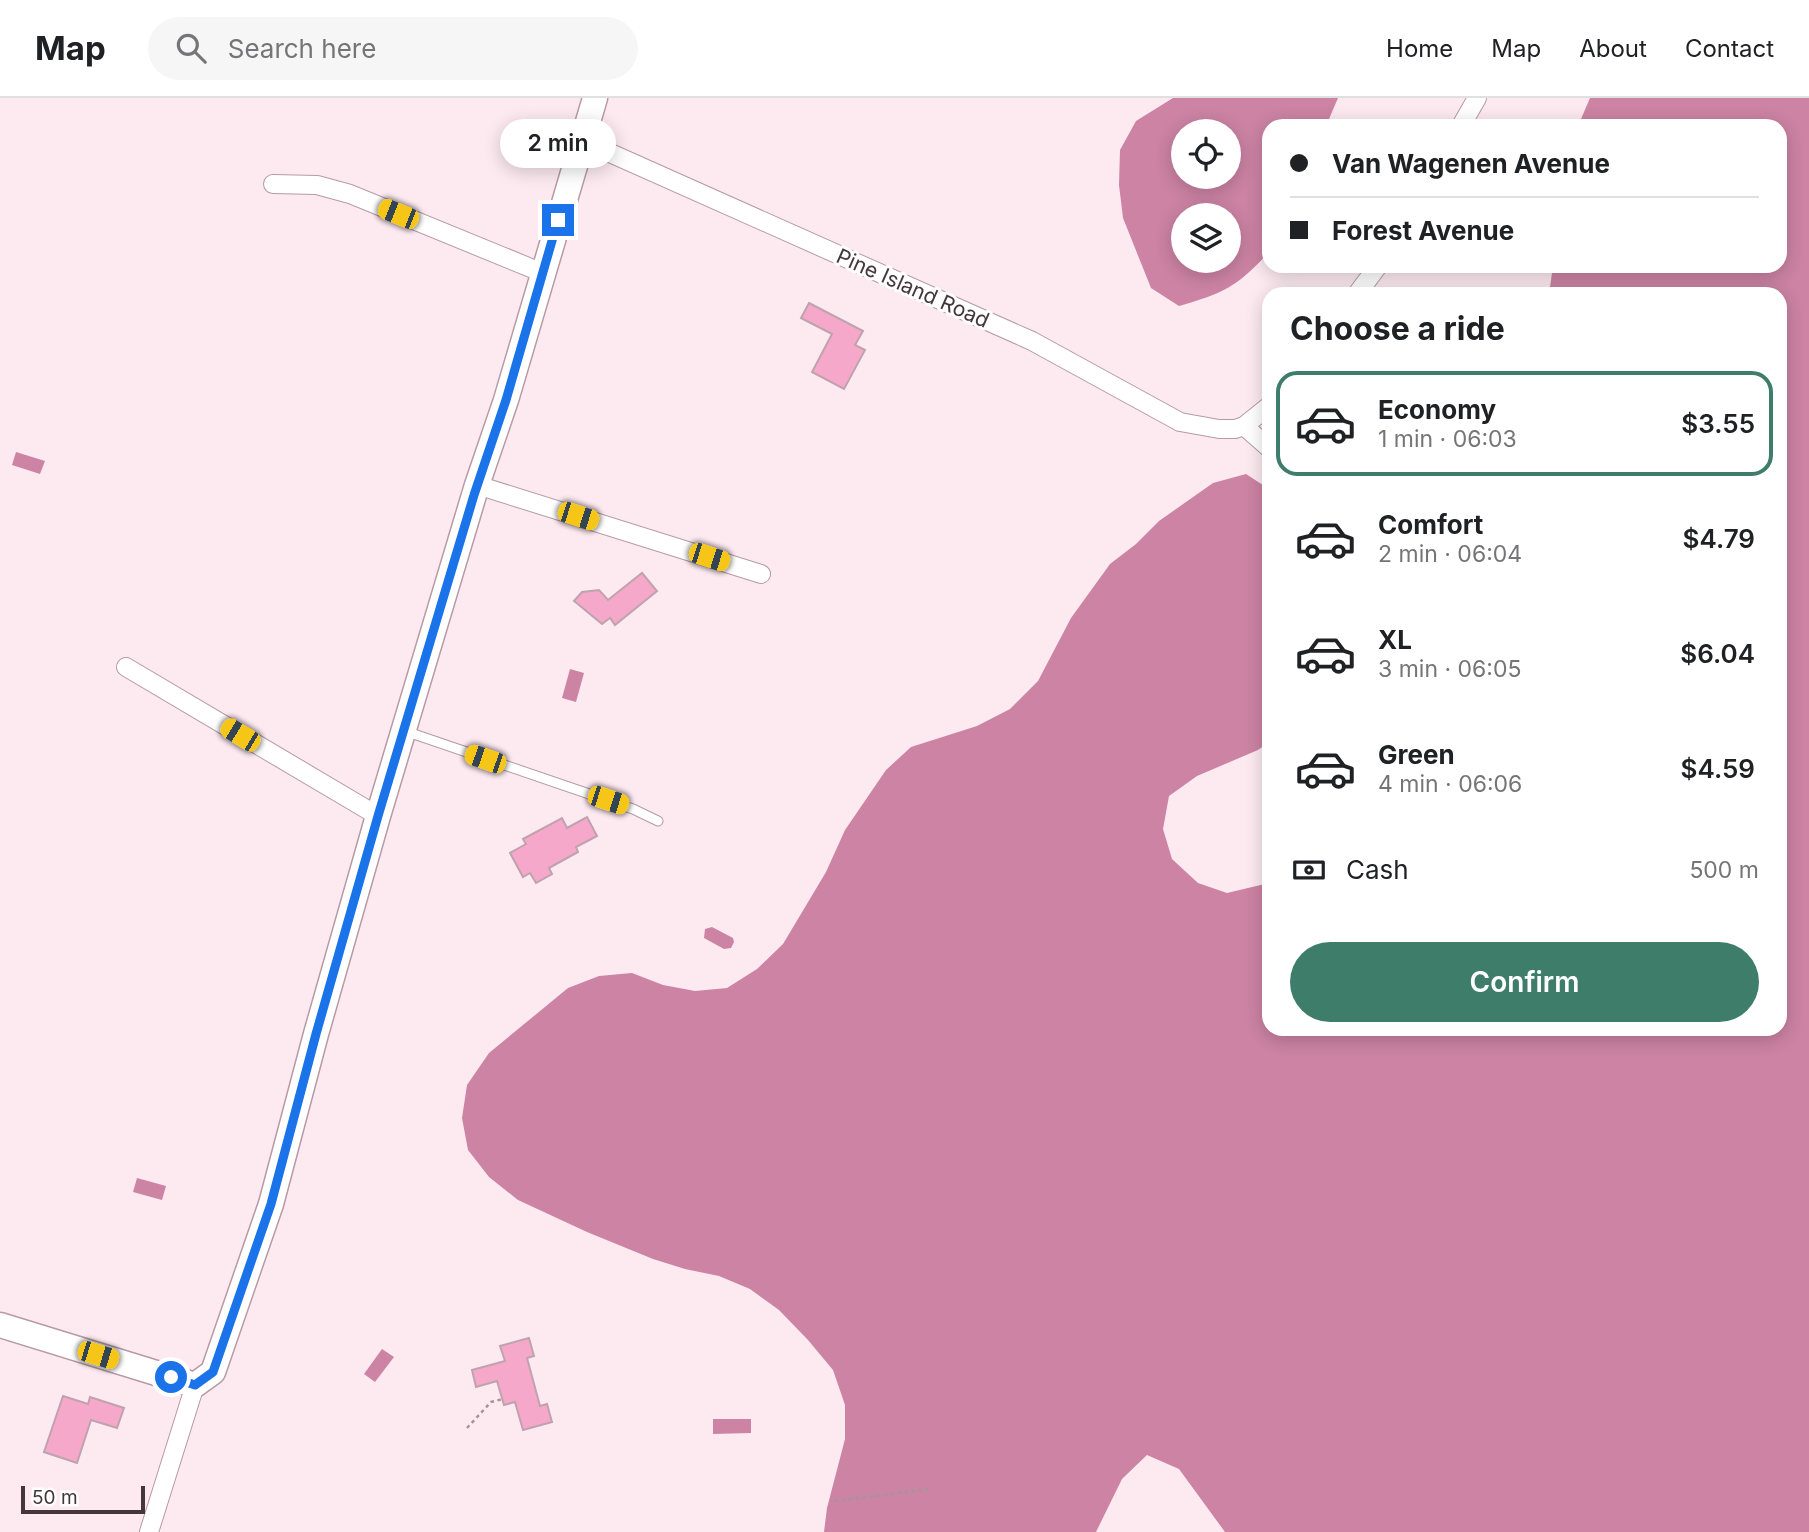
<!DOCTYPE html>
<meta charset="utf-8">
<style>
body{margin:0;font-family:Inter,sans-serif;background:#f6f6f6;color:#202124;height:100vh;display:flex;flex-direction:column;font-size:26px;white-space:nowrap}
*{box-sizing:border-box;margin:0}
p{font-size:23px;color:#757577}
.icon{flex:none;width:38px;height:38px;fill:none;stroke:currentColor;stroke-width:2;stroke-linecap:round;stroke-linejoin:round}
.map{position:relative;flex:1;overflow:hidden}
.drawer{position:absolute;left:1262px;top:189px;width:525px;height:749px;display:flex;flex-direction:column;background:#fff;border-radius:21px;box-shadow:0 4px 18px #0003}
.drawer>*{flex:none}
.banner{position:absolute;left:1262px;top:21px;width:525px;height:154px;border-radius:21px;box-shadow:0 4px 18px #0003;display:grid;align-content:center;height:154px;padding:0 28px;background:#fff}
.controls{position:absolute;left:1171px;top:21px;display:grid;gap:14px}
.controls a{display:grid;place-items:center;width:70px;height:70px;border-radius:50%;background:#fff;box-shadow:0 4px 18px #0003;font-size:35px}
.scale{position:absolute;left:21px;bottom:18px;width:124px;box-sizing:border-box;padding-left:7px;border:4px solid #43373c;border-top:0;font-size:19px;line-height:24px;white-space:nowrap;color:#43373c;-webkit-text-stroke:5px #fdfdfd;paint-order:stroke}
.end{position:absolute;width:32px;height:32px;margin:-16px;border:9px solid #1a73e8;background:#fff;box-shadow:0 0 0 4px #fff}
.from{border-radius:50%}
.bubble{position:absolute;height:49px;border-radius:24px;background:#fff;box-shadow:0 4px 18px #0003;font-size:23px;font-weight:600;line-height:49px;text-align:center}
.car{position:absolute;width:21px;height:42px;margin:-21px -10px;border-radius:9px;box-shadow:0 0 5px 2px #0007;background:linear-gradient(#f5c518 24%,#345 0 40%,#f5c518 0 76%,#345 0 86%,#f5c518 0)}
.banner b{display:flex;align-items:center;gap:24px;height:66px;font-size:26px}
.banner b+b{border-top:2px solid #e0e0e0}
.banner i{width:18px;height:18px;background:#202124}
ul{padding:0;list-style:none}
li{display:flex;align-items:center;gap:21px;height:105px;margin:0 14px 10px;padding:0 14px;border:4px solid transparent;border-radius:21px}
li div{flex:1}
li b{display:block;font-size:26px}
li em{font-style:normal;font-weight:600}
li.current{border-color:#3e7d6a}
li>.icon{width:63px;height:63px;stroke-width:1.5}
h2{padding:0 28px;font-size:32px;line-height:84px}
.pay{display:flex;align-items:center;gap:18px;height:77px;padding:0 28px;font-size:26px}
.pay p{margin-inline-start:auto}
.cta{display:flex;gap:14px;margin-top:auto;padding:14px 28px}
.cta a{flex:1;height:80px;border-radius:42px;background:#3e7d6a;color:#fff;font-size:28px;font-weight:600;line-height:80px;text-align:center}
header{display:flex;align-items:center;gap:42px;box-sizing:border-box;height:98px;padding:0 35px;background:#fff;border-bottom:2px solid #e0e0e0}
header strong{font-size:33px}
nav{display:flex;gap:38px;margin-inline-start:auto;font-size:24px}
.search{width:490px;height:63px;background:#f6f6f6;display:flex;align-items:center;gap:18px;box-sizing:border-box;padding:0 24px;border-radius:38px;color:#757577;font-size:26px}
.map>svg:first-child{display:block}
.water{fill:#cc83a4;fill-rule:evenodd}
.building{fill:#f5a8ca;stroke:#c0a2ae;stroke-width:2}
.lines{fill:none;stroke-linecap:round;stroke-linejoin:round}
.lane-casing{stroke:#b79aa6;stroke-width:11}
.street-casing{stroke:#b79aa6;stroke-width:20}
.secondary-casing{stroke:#b79aa6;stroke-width:27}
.path{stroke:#a4959b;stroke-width:2.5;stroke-dasharray:3.5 3.5;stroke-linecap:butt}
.lane{stroke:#fff;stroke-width:9}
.street{stroke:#fff;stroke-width:18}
.secondary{stroke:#fff;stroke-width:24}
.route{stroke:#1a73e8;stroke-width:9}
.labels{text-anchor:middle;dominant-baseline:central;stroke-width:6;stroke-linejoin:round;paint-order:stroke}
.street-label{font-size:21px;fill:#43373c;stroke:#fdfdfd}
</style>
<header>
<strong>Map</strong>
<div class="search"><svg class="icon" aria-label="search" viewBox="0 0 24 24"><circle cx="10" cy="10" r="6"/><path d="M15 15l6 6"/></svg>Search here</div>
<nav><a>Home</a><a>Map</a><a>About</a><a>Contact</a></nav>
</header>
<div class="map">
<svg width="1809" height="1434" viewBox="0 0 1809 1434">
<rect width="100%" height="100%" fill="#fdeaf1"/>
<g class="water">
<path d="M1173,0H1338L1326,28H1269V154C1237,189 1224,195 1179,208L1151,190L1123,120L1119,87L1120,52L1136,23ZM1183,33H1228V79H1183ZM1228,117V163H1183V117Z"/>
<path d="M1590,0H1809V1434H1225L1179,1371L1147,1357L1122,1381L1096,1434H824L827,1410L845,1341V1307L833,1272L808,1242L779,1212L750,1191L719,1178L685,1171L653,1161L587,1134L518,1102L489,1079L468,1052L462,1020L467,987L489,955L568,890L599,878L632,875L663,887L695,893L727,890L757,871L783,846L826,774L845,732L886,672L911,649L977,628L1010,611L1038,583L1071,520L1110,466L1136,446L1159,423L1213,385L1246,376L1269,391V644L1258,652L1197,678L1169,698L1163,731L1172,761L1198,785L1227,795L1269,785V931H1780V196H1549L1553,168H1780V28H1578Z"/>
<path d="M16,354L45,363L40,376L12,367Z"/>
<path d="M570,571L584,575L576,604L562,600Z"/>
<path d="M712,829L733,840L734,844L731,850L724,851L704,840L705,831Z"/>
<path d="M137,1080L166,1088L162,1102L133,1094Z"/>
<path d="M382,1251L394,1259L375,1284L364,1276Z"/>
<path d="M713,1321H751V1335L713,1336Z"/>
</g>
<g class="building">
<path d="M809,205L863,233L855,247L865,252L844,291L812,274L832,236L801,220Z"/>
<path d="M642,475L657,493L615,527L610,520L602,526L574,503L582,494L599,492L608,502Z"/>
<path d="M587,719L597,738L576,749L578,754L549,770L552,776L536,785L530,775L523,779L510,755L526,746L523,741L562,720L567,730Z"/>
<path d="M529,1240L534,1258L527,1260L540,1308L547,1306L552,1324L523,1332L515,1304L504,1307L497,1283L476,1289L472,1272L505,1263L500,1248Z"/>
<path d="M63,1298L88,1306L90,1299L124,1310L117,1330L91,1322L77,1365L44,1354Z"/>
</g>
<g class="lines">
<defs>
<path id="lane" d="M405,633L633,711L658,723"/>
<g id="street">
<path d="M1461,28L1477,0"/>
<path d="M581,42L1032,243L1180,324L1219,331H1235L1244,328L1269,308"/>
<path d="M273,86L317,87L350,96L543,175"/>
<path d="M1357,196L1378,168"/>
<path d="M1244,328L1269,350"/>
<path d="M477,387L761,476"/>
<path d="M126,569L378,718"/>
<path d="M149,1434L195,1287"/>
</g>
<path id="secondary" d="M0,1227L195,1287L213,1274L271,1106L316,936L378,718L477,387L506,302L595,0"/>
</defs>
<use href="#lane" class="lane-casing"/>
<use href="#street" class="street-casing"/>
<use href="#secondary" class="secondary-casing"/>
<g class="path">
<path d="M467,1330L491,1304L503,1301"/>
<path d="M835,1403L929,1391"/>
</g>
<use href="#lane" class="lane"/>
<use href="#street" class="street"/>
<use href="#secondary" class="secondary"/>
</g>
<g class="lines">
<path class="route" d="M171,1279L195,1287L213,1274L271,1106L316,936L378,718L474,397L506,302L558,122"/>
</g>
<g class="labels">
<g class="street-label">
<text transform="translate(913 190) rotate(24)">Pine Island Road</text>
</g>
</g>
</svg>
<div class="controls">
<a><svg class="icon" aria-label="locate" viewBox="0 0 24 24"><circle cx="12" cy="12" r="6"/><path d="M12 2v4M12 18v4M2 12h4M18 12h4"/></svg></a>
<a><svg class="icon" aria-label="layers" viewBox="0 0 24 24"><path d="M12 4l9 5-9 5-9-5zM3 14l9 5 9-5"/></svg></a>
</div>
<div class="scale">50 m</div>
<i class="end from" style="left:171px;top:1279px"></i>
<i class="end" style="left:558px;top:122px"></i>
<div class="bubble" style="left:500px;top:21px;width:116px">2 min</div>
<i class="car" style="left:398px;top:116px;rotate:292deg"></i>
<i class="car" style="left:578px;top:418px;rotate:108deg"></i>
<i class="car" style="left:709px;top:459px;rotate:108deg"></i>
<i class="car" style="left:240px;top:637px;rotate:301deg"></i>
<i class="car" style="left:485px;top:661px;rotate:289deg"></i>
<i class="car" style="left:608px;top:702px;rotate:108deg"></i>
<i class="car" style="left:98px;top:1257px;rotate:107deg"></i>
<div class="banner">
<b><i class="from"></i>Van Wagenen Avenue</b>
<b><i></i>Forest Avenue</b>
</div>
<section class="drawer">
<h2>Choose a ride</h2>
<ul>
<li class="current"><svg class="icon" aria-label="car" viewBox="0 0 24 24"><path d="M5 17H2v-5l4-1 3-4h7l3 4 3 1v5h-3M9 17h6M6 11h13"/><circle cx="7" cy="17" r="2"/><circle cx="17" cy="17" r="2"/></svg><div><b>Economy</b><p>1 min · 06:03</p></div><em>$3.55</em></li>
<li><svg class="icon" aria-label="car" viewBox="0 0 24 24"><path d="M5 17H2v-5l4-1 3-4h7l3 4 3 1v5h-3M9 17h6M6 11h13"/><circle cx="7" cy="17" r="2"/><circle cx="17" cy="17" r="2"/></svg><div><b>Comfort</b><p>2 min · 06:04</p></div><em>$4.79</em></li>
<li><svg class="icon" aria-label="car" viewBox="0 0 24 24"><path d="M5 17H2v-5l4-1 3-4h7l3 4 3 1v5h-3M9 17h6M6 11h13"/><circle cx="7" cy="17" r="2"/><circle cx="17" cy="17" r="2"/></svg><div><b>XL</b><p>3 min · 06:05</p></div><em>$6.04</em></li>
<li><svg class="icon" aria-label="car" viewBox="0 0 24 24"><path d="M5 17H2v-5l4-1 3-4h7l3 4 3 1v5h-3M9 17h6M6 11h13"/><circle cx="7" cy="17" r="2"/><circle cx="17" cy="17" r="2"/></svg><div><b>Green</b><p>4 min · 06:06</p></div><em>$4.59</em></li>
</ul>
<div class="pay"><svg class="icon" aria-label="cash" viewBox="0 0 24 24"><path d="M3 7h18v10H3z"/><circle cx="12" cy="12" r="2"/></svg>Cash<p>500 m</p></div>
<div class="cta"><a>Confirm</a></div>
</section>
</div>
